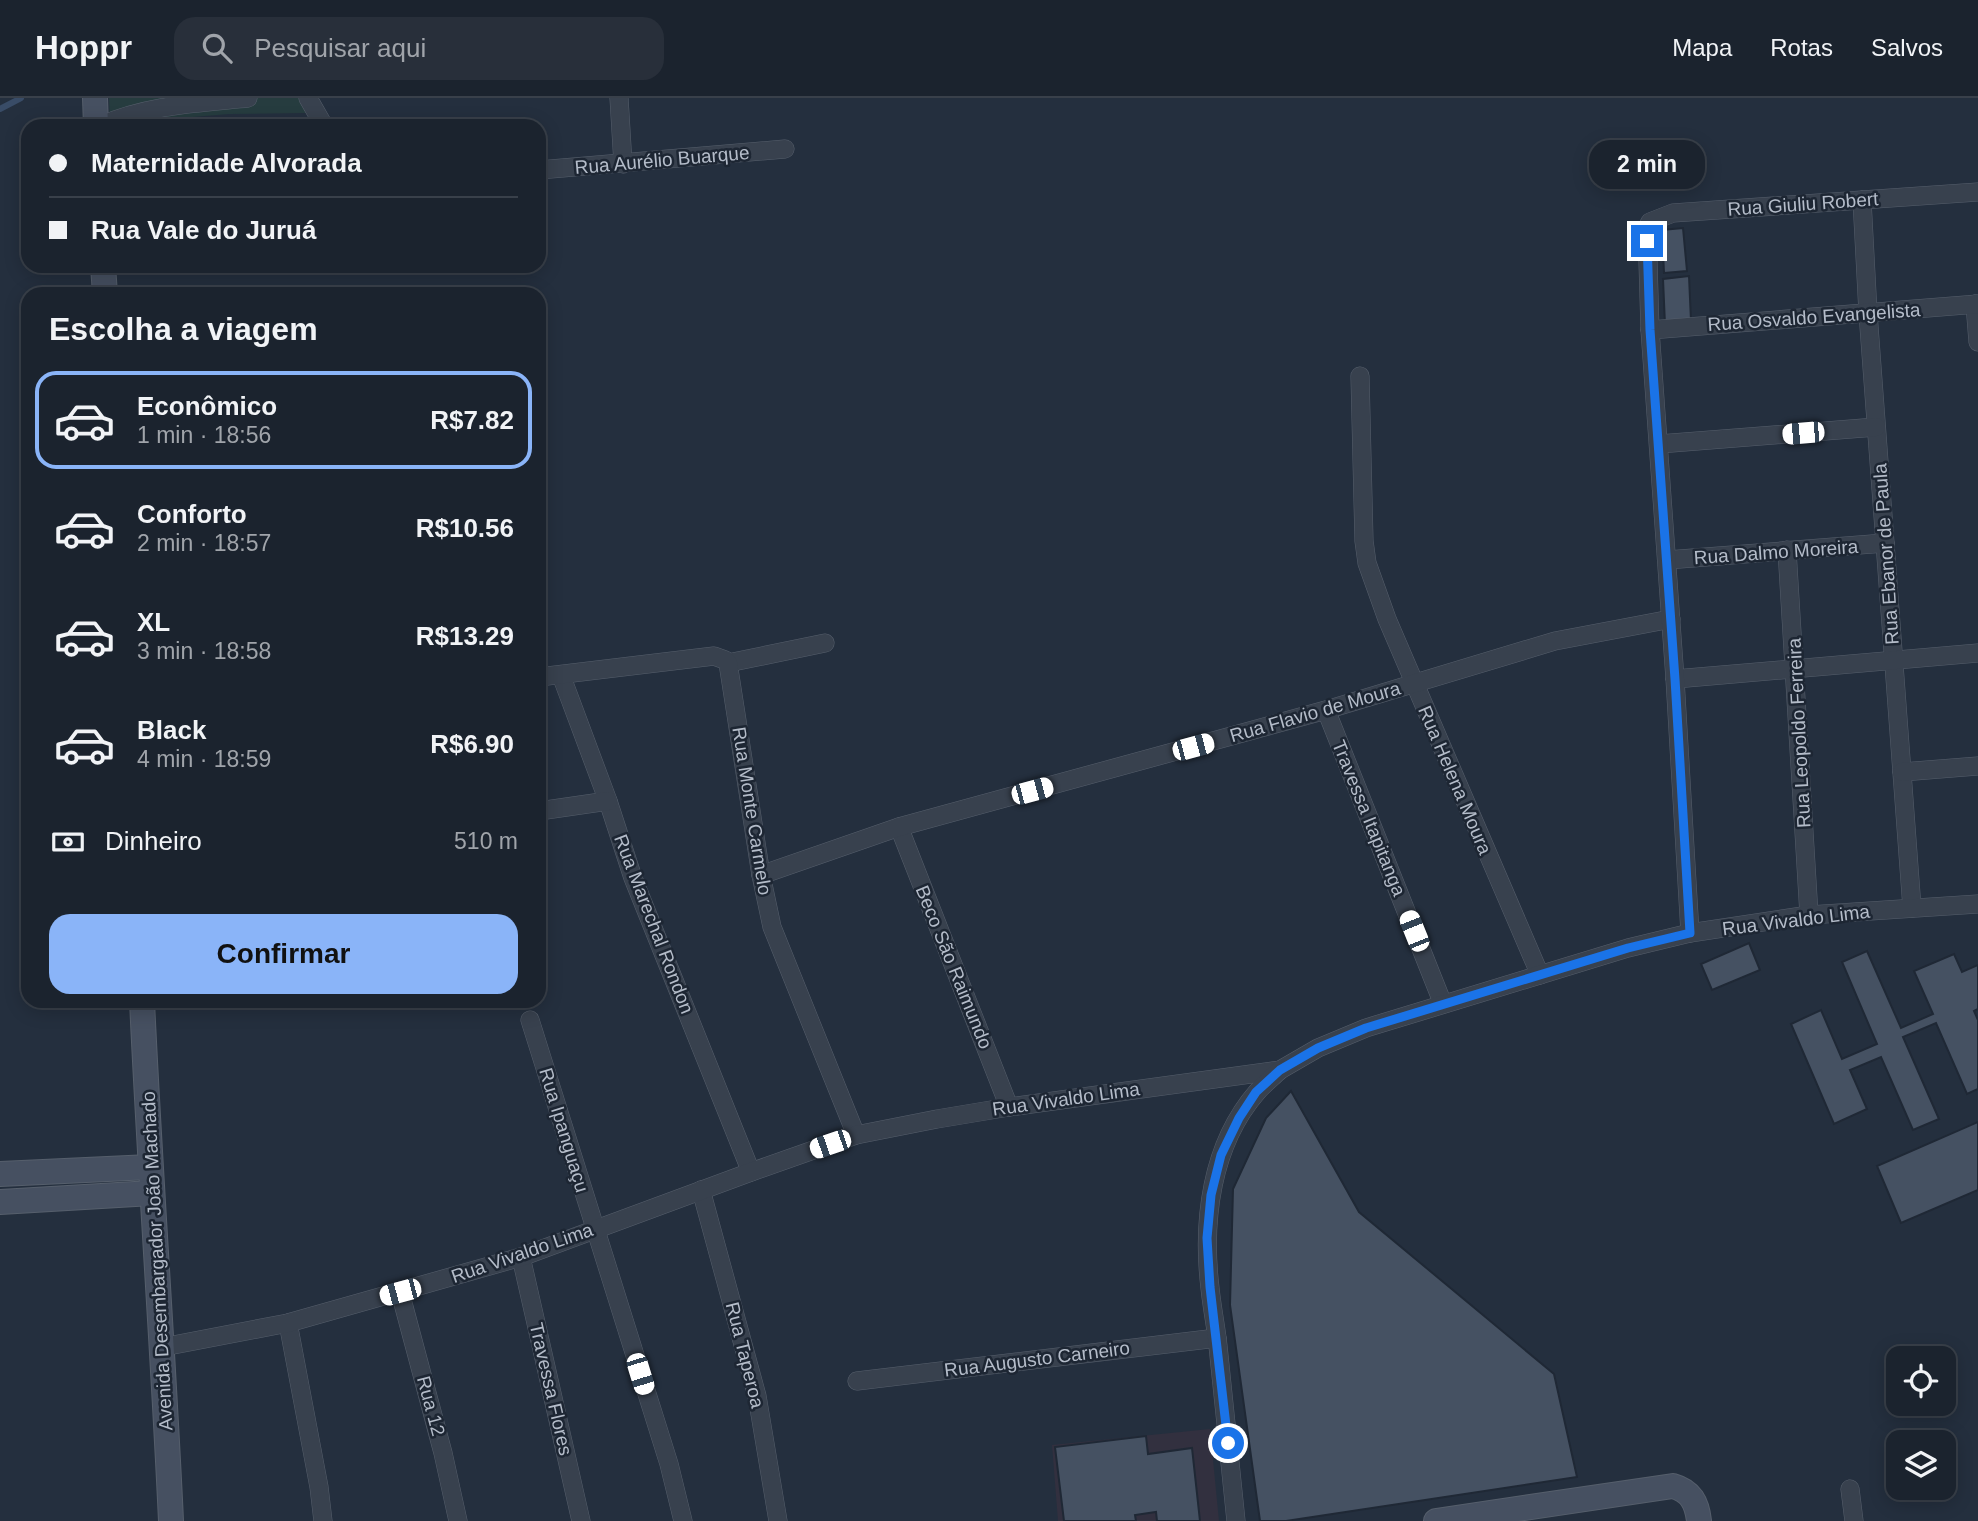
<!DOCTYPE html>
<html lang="pt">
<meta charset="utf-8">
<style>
body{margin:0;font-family:Helvetica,sans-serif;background:#282f3a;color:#f1f3f6;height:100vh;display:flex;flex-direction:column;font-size:26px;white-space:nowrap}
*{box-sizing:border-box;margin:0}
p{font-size:23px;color:#a0a4aa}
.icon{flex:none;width:38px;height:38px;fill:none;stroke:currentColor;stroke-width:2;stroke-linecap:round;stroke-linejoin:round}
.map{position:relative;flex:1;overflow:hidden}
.drawer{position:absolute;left:21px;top:189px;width:525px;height:721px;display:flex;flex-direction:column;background:#1b232e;border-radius:21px;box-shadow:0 4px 18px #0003,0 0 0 2px #39404a}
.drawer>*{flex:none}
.top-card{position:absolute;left:21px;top:21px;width:525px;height:154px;border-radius:21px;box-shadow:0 4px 18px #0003,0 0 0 2px #39404a;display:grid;align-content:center;height:154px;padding:0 28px;background:#1b232e}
.buttons{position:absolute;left:1886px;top:1248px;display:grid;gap:14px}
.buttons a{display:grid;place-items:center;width:70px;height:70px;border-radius:14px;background:#1b232e;box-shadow:0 4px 18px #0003,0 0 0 2px #39404a;font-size:35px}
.end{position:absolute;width:32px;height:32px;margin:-16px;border:9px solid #1a73e8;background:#fff;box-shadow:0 0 0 4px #fff}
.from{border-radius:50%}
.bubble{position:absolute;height:49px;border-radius:21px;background:#1b232e;box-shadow:0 4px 18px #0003,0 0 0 2px #39404a;font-size:23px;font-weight:700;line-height:49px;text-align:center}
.car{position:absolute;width:21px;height:42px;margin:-21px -10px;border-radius:9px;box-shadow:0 0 5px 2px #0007;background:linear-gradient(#fff 24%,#345 0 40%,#fff 0 76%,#345 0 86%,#fff 0)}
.top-card b{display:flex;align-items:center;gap:24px;height:66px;font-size:26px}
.top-card b+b{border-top:2px solid #39404a}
.top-card i{width:18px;height:18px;background:#f1f3f6}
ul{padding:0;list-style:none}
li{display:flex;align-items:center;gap:21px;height:98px;margin:0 14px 10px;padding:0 14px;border:4px solid transparent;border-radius:21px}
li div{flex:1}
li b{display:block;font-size:26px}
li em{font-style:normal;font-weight:700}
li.current{border-color:#8ab4f8}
li>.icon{width:63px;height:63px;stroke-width:1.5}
h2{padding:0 28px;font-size:32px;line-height:84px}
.pay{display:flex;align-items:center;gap:18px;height:77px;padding:0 28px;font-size:26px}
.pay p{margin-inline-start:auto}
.button{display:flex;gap:14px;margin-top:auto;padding:14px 28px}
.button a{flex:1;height:80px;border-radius:21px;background:#8ab4f8;color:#111;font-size:28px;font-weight:700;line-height:80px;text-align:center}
header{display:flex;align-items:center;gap:42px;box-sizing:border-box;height:98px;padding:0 35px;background:#1b232e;border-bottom:2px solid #39404a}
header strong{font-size:33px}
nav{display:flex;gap:38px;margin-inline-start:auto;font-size:24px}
.search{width:490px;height:63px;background:#282f3a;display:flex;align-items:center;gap:18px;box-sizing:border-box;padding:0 24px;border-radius:21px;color:#a0a4aa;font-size:26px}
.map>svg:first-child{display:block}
.medical{fill:#32303f}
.green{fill:#263c3f}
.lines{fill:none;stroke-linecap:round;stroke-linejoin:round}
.stream{stroke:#394c67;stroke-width:6}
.building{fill:#455162;stroke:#1f2835;stroke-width:2}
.street-casing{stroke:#565f6c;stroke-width:19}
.secondary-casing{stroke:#565f6c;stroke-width:26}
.street{stroke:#38414e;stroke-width:18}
.secondary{stroke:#465061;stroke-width:24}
.route{stroke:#1a73e8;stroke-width:9}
.labels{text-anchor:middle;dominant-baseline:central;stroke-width:5;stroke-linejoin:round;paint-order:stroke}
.street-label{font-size:19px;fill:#b4bcc9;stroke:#1d2633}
</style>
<header>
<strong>Hoppr</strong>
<div class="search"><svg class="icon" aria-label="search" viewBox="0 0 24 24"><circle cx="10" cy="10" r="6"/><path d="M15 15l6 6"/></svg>Pesquisar aqui</div>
<nav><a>Mapa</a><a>Rotas</a><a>Salvos</a></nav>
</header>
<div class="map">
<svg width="1978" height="1423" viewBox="0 0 1978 1423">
<rect width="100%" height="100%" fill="#242f3e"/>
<path class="medical" d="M1210,1331L1219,1423H1058L1052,1347Z"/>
<path class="green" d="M109,0H317L306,15L229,16L110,26Z"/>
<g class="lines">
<path class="stream" d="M0,11L21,0"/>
</g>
<g class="building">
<path d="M1683,130L1687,173L1664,175L1662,132Z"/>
<path d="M1689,178L1691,223L1665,227L1663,181Z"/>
<path d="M1749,845L1760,872L1712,892L1701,866Z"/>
<path d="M1867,853L1901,930L1933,916L1914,873L1954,856L1962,874L1978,867V911L1974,913L1978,922V991L1967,996L1936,925L1903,939L1939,1021L1913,1032L1881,959L1850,972L1867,1011L1834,1026L1791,926L1821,912L1842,961L1877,946L1842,864Z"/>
<path d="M1291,993L1359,1114L1554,1276L1577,1379L1286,1423H1260L1230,1207L1233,1091L1266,1020Z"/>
<path d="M1978,1024V1092L1901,1125L1877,1068Z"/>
<path d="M1146,1338L1148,1356L1192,1350L1200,1423H1157L1156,1414L1135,1417L1136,1423H1064L1055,1349Z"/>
</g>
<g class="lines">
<defs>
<g id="street">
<path d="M308,0L324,28"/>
<path d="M619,0L623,66"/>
<path d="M100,28C147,7 198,5 248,0"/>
<path d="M539,72L785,51"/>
<path d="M1862,102L1868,215L1912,810"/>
<path d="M1975,206L1978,244"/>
<path d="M1650,232L1978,206"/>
<path d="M1360,278L1364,443L1367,465L1387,521L1540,877"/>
<path d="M1659,346L1876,329"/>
<path d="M1787,452L1809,817"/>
<path d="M1667,462L1885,445"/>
<path d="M728,565L825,545"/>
<path d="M561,577L608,703L633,780L751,1074"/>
<path d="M539,579L714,558L725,562L728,565L761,777L772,829L856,1037"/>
<path d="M1675,581L1978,555"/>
<path d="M1326,612L1443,906"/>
<path d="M1902,674L1978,668"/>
<path d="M539,713L608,703"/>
<path d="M899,729L1009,1009"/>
<path d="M761,777L899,729L1326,612L1555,543L1671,521"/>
<path d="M1690,835L1675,581L1650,232L1647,130L1650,124L1673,115L1978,94"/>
<path d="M530,922L669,1366L683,1423"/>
<path d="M701,1092L757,1298L778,1423"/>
<path d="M521,1159L581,1423"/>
<path d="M400,1194L443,1355L458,1423"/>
<path d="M288,1225L319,1389L323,1423"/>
<path d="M163,1249L288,1225L521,1159L751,1074L856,1037L937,1021L1009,1009L1280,972L1318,950L1366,930L1628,850L1690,835L1809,817L1978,806"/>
<path d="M857,1283L1217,1240"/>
<path d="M1850,1391L1854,1423"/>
<path d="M1236,1423C1230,1365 1224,1306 1218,1248C1216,1229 1212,1210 1210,1190C1202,1123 1211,1047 1257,994C1264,986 1273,979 1280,972"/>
</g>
<g id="secondary">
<path d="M95,0L96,28"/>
<path d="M103,168L105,196"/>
<path d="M142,903C150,1076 163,1250 171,1423"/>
<path d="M0,1076L150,1069"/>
<path d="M0,1104L152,1095"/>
<path d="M1436,1423L1673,1388C1691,1393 1697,1405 1699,1423"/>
</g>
</defs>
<use href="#street" class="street-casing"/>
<use href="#secondary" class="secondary-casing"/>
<use href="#street" class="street"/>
<use href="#secondary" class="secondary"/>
</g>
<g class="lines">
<path class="route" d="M1228,1345L1210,1189L1207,1140L1211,1097L1221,1057L1239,1020L1256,994L1280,972L1318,950L1366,930L1628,850L1690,835L1675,581L1650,232L1647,143"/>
</g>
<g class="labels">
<g class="street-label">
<text transform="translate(662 62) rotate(-5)">Rua Aurélio Buarque</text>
<text transform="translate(1803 106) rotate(-4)">Rua Giuliu Robert</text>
<text transform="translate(1814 219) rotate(-4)">Rua Osvaldo Evangelista</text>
<text transform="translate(1776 454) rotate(-4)">Rua Dalmo Moreira</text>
<text transform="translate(1886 456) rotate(-94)">Rua Ebanor de Paula</text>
<text transform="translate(1315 614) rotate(-16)">Rua Flavio de Moura</text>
<text transform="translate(1799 635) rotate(-93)">Rua Leopoldo Ferreira</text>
<text transform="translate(1455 682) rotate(67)">Rua Helena Moura</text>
<text transform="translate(752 713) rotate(81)">Rua Monte Carmelo</text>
<text transform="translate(1369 720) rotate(68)">Travessa Itapitanga</text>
<text transform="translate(1796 822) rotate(-7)">Rua Vivaldo Lima</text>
<text transform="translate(654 826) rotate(69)">Rua Marechal Rondon</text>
<text transform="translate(954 869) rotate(68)">Beco São Raimundo</text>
<text transform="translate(1066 1001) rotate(-8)">Rua Vivaldo Lima</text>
<text transform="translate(564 1032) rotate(73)">Rua Ipanguaçu</text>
<text transform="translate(522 1155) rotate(-19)">Rua Vivaldo Lima</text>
<text transform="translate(157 1163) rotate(-93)">Avenida Desembargador João Machado</text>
<text transform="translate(745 1257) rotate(76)">Rua Taperoa</text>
<text transform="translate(1037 1261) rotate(-7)">Rua Augusto Carneiro</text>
<text transform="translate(551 1291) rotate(77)">Travessa Flores</text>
<text transform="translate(431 1308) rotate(75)">Rua 12</text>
</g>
</g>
</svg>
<div class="buttons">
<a><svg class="icon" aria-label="locate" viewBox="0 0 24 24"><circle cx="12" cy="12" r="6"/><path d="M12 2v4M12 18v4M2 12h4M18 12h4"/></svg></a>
<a><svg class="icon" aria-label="layers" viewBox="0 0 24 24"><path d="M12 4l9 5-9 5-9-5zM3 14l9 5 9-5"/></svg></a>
</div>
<i class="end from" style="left:1228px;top:1345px"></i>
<i class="end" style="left:1647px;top:143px"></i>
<div class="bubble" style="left:1589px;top:42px;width:116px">2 min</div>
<i class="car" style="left:1803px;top:335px;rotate:265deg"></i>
<i class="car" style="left:1193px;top:649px;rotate:75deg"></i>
<i class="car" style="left:1032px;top:693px;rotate:75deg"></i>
<i class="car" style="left:1414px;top:833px;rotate:338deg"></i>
<i class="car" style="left:830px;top:1046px;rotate:251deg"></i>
<i class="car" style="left:400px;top:1194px;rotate:255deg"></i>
<i class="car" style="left:640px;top:1276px;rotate:163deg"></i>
<div class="top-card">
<b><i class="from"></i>Maternidade Alvorada</b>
<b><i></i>Rua Vale do Juruá</b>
</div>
<section class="drawer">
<h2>Escolha a viagem</h2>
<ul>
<li class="current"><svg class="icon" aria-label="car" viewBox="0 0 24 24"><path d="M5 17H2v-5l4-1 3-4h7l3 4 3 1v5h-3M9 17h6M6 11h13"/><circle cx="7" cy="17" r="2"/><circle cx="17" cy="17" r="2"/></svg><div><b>Econômico</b><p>1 min · 18:56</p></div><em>R$7.82</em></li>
<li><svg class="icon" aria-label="car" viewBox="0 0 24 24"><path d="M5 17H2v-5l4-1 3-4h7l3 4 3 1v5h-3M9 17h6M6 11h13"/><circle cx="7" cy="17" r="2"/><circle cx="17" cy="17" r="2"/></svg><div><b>Conforto</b><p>2 min · 18:57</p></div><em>R$10.56</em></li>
<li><svg class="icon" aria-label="car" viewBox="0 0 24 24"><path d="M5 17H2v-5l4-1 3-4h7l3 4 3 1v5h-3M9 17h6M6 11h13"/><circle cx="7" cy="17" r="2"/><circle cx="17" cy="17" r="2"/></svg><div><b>XL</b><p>3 min · 18:58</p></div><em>R$13.29</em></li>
<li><svg class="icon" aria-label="car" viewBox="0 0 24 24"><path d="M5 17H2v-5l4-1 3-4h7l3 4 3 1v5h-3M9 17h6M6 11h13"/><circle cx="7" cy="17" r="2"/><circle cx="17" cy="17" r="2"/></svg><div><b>Black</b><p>4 min · 18:59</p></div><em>R$6.90</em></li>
</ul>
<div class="pay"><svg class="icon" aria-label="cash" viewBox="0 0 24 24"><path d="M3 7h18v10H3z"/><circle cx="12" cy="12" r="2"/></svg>Dinheiro<p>510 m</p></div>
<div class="button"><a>Confirmar</a></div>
</section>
</div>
